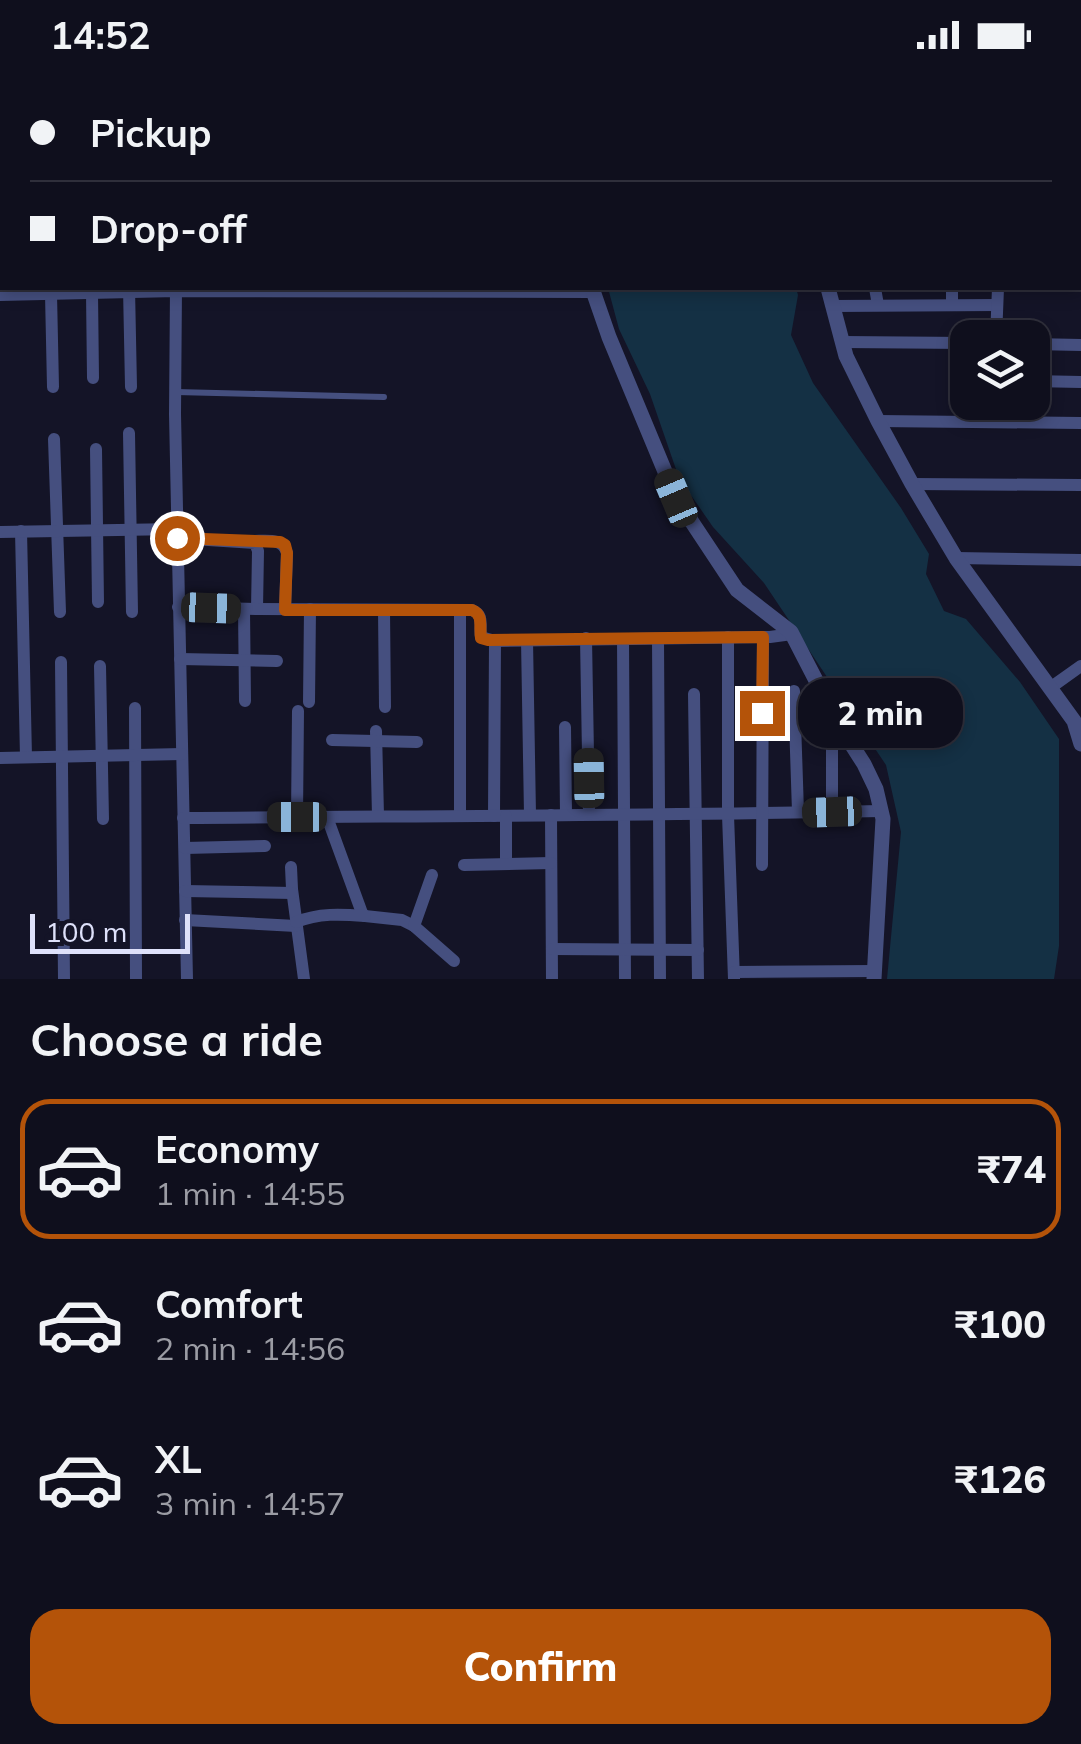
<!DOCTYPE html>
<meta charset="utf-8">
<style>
body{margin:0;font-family:Mulish,sans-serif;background:#1d1d2a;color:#f1f3f6;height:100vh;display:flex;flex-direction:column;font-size:38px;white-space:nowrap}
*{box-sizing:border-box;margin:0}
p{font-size:32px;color:#9b9ca4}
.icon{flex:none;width:55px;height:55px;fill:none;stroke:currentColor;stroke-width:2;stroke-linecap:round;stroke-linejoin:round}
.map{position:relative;height:909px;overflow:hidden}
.panel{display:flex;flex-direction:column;background:#0f0f1d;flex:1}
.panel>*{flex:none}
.top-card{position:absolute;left:0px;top:0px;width:1082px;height:220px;box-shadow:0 5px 15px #0003,0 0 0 2px #2f2f3b;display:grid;align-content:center;height:220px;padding:0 30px;background:#0f0f1d}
.tools{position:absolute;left:950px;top:250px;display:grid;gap:20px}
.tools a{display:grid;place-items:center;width:100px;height:100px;border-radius:20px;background:#0f0f1d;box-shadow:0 5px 15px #0003,0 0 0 2px #2f2f3b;font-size:50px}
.scale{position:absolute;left:30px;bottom:25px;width:160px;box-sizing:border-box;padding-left:10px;border:5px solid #dee1fa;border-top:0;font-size:28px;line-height:35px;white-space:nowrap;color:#dee1fa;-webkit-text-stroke:8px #141427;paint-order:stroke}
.end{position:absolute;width:45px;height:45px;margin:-22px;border:12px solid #b45309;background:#fff;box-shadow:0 0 0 5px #fff}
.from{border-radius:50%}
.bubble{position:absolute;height:70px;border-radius:30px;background:#0f0f1d;box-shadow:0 5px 15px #0003,0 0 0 2px #2f2f3b;font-size:32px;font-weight:800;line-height:70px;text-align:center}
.car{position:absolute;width:30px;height:60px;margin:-30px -15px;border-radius:12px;box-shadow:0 0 8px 2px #0007;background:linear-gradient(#222 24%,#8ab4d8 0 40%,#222 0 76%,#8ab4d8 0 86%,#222 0)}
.top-card b{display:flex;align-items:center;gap:35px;height:95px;font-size:38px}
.top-card b+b{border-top:2px solid #2f2f3b}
.top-card i{width:25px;height:25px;background:#f1f3f6}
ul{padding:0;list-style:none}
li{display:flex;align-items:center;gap:30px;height:140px;margin:0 20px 15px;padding:0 10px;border:5px solid transparent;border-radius:30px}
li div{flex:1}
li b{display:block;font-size:38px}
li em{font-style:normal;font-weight:800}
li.current{border-color:#b45309}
li>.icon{width:90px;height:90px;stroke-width:1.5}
h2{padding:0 30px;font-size:45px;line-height:120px}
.cta{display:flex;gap:20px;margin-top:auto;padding:20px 30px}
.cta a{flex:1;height:115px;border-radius:30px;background:#b45309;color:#fff;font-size:40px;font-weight:800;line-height:115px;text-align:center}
.status{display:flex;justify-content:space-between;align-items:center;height:70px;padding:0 50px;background:#0f0f1d;direction:ltr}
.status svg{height:28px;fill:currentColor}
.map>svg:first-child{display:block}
.water{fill:#143044}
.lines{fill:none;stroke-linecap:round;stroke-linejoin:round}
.service{stroke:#454f7f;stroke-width:6}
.minor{stroke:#454f7f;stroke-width:12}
.tertiary{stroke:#454f7f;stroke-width:15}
.route{stroke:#b45309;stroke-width:12}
</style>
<div class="status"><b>14:52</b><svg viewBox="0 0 49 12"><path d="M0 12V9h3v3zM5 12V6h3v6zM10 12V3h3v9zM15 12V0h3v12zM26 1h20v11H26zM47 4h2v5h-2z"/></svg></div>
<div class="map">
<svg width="1081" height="909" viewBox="0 0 1081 909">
<rect width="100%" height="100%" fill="#141427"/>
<path class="water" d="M608,218H796L798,225L791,265L813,313L901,438L929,484L926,504L944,541L966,549L1020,612L1059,669V876L1054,909H887L901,762L886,695L764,513L713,457L679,408L650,324L619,259Z"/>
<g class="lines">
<path class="service" d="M176,322L384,327"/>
<g class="minor">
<path d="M829,0L830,2"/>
<path d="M68,2V0"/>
<path d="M200,2V0"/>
<path d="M294,2V0"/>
<path d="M349,2V0"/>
<path d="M955,2V0"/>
<path d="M1080,33H1081"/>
<path d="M1080,70H1081"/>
<path d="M0,100H2"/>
<path d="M1080,109H1081"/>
<path d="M1080,164H1081"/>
<path d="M1080,202H1081"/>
<path d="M129,218L131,317"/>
<path d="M176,218L175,344L187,909"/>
<path d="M875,218L878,235"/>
<path d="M92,223L93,308"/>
<path d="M51,224L53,317"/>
<path d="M0,225L176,221L593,222"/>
<path d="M952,235V218"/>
<path d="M833,236L997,235"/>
<path d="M996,268L998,218"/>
<path d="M842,272L968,273"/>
<path d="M1032,274L1081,275"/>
<path d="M1032,311L1081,312"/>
<path d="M878,351L1081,353"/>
<path d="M129,363L132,542"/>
<path d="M54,369L60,542"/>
<path d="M96,379L98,532"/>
<path d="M912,414L1081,415"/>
<path d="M21,461L26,687"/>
<path d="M0,462L177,459"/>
<path d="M177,468L255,473L258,481L257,539"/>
<path d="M252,471C266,471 283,467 287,483L285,539"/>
<path d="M956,488L1081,490"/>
<path d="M178,537L257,539L472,540C485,545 479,556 481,567L495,571L770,567L792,564"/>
<path d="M244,539L245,631"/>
<path d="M384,540L385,637"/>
<path d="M460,540V746"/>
<path d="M728,567V745L734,909"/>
<path d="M586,568L589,743"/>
<path d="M623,569L625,909"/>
<path d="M658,569L660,909"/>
<path d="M527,570L530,745"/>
<path d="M180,589L277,591"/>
<path d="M61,592L64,909"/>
<path d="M100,596L103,749"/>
<path d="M1050,618L1081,596"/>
<path d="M794,621L798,742"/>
<path d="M694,624L698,909"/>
<path d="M309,632L310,539"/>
<path d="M135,638L136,909"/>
<path d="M565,657L566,744"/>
<path d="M376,661L378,746"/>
<path d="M332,670L417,672"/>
<path d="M0,688L182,684"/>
<path d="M832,742V675L847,667"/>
<path d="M551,745L552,909"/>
<path d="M494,746L495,571"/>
<path d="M297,747L298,641"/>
<path d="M327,747L362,843L365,846L402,850L414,856L454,891"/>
<path d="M183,748C416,746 649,746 881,741"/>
<path d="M185,778L265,776"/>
<path d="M506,794V746"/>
<path d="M464,795L551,793"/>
<path d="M762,795L763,567"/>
<path d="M291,797L292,819L304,909"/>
<path d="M185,821L292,823"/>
<path d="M185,850L296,856"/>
<path d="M296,852C319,843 340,844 365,846"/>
<path d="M414,856L432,805"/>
<path d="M552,879L698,880"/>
<path d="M734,902L874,901"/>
</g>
<g class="tertiary">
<path d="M568,0V2"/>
<path d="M780,0L781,2"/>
<path d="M0,12H2"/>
<path d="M592,218L609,267L676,428L737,520L791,562L839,655L864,694L876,719L883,749L874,909"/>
<path d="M828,218L846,286L878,351L912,414L956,488L1074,651L1081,674"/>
</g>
</g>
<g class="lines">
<path class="route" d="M177,468L280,472L285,475L287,483L285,540H472C484,545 479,556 481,568L488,570L763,567L762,643"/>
</g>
</svg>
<div class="tools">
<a><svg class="icon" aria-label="layers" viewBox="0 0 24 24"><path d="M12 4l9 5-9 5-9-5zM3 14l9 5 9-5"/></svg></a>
</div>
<div class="scale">100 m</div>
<i class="end from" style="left:177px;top:468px"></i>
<i class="end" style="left:762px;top:643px"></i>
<div class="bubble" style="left:798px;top:608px;width:165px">2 min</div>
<i class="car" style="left:676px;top:428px;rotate:337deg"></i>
<i class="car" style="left:211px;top:538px;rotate:92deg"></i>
<i class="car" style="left:589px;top:708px;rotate:359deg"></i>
<i class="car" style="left:832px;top:742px;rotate:268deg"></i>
<i class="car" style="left:297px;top:747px;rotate:270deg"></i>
<div class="top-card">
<b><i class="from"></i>Pickup</b>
<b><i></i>Drop-off</b>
</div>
</div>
<section class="panel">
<h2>Choose a ride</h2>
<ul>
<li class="current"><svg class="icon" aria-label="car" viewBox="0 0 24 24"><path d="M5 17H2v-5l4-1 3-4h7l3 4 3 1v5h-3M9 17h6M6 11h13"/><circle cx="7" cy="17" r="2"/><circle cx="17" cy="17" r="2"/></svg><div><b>Economy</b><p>1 min · 14:55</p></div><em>₹74</em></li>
<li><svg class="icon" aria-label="car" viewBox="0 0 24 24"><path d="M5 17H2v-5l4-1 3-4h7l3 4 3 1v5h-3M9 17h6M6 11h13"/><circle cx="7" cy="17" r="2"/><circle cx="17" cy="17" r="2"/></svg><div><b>Comfort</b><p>2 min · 14:56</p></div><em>₹100</em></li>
<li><svg class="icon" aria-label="car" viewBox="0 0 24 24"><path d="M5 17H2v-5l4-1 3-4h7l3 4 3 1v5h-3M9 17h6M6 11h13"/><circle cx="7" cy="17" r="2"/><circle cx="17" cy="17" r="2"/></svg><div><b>XL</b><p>3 min · 14:57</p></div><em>₹126</em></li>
</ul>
<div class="cta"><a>Confirm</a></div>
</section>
